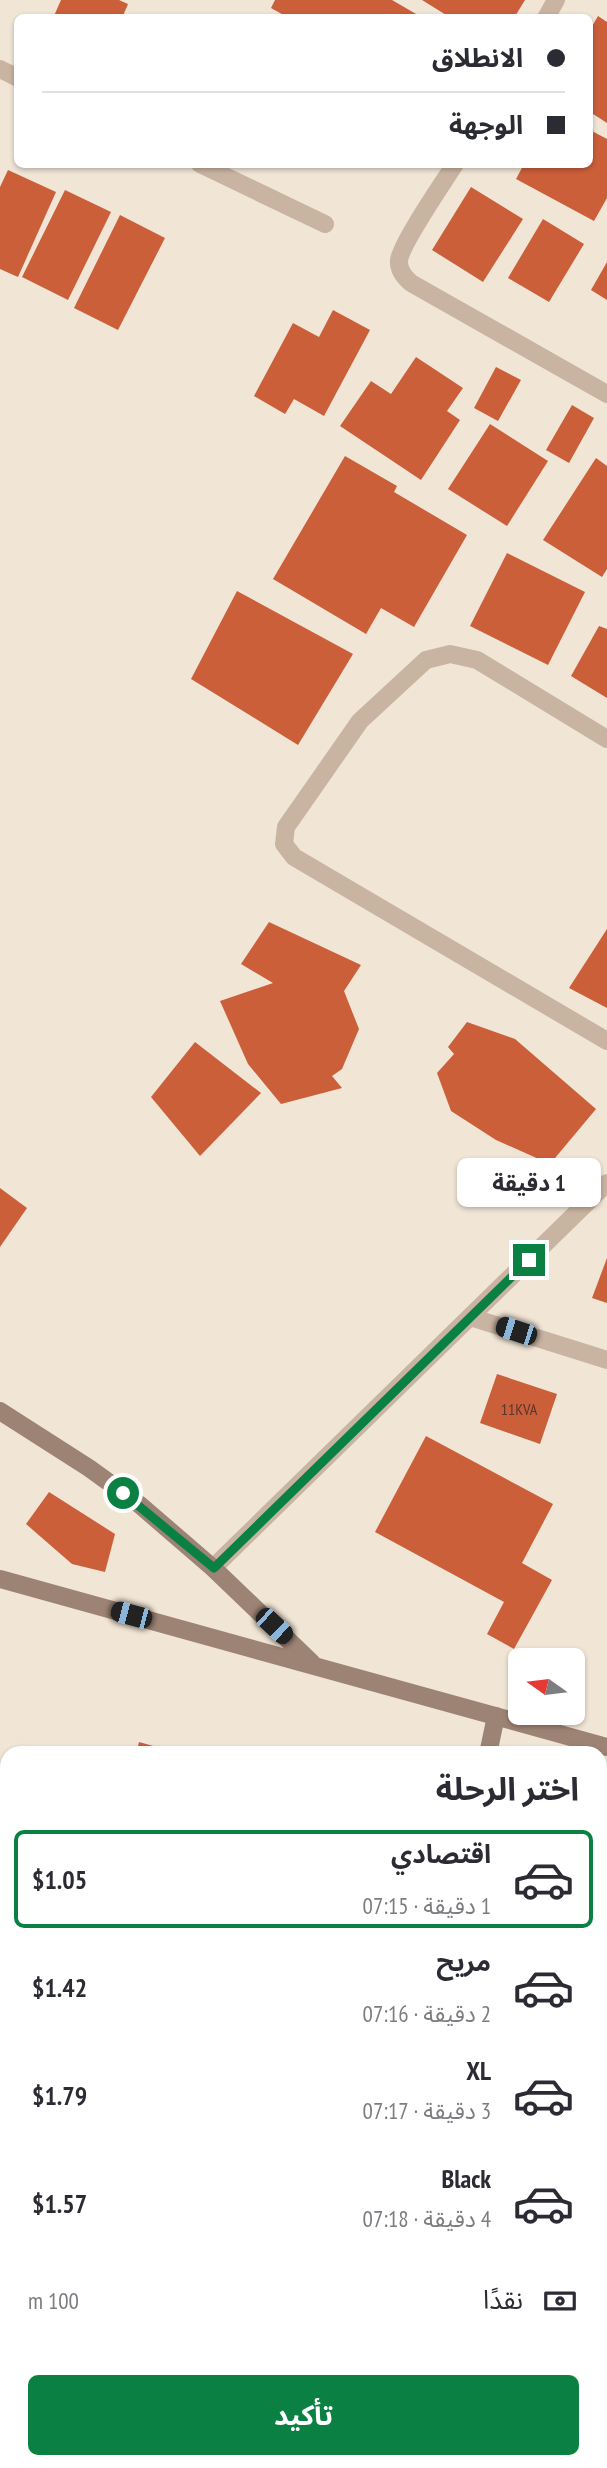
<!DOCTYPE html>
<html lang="ar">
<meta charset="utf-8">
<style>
body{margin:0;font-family:"PT Sans Narrow","Noto Sans Arabic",sans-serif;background:#f2f2f3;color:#2b2b33;direction:rtl;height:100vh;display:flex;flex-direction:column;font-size:26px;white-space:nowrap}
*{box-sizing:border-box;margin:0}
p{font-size:23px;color:#7c7c81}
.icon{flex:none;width:38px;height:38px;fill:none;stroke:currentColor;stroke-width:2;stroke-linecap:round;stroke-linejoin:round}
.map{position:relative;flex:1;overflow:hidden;direction:ltr}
.sheet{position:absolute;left:0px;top:1746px;width:607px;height:723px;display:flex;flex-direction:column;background:#fff;border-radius:21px 21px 0 0;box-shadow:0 2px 5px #0004;direction:rtl}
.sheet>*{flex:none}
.guide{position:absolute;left:14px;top:14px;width:579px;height:154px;border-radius:10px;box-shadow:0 2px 5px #0004;direction:rtl;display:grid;align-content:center;height:154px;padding:0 28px;background:#fff}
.needle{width:46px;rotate:284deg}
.controls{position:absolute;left:508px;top:1648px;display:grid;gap:14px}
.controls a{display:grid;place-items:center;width:77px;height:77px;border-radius:10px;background:#fff;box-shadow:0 2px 5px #0004;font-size:35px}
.end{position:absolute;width:32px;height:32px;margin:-16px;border:9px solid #0b8043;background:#fff;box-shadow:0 0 0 4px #fff}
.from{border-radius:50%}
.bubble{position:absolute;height:49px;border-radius:10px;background:#fff;box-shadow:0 2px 5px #0004;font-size:23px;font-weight:700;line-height:49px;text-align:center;direction:rtl}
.car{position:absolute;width:21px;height:42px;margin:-21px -10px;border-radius:9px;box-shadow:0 0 5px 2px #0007;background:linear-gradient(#222 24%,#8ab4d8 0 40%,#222 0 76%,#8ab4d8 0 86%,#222 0)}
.guide b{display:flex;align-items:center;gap:24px;height:66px;font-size:26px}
.guide b+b{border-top:2px solid #e1e1e2}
.guide i{width:18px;height:18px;background:#2b2b33}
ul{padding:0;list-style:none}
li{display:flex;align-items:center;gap:21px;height:98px;margin:0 14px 10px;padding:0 14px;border:4px solid transparent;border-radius:10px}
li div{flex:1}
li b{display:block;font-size:26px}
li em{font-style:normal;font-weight:700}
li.selected{border-color:#0b8043}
li>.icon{width:63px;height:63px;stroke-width:1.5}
h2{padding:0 28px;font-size:32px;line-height:84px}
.pay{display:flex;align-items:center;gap:18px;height:77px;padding:0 28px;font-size:26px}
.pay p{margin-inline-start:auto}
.action{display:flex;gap:14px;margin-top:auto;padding:14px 28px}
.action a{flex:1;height:80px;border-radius:10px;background:#0b8043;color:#fff;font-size:28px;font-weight:700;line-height:80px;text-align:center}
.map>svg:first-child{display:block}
.building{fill:#cb5f3a}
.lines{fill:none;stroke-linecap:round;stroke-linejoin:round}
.street{stroke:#c9b4a2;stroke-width:18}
.secondary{stroke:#9d8373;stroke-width:18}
.route{stroke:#0b8043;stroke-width:9}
.labels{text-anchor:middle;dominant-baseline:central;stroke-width:6;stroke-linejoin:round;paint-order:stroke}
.number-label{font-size:16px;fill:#59362a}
</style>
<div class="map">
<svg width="607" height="2468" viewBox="0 0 607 2468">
<rect width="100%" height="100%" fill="#f1e5d6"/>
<g class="building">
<path d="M61,0H119L128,4L122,18H53Z"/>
<path d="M275,0H392L423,18H289L271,8Z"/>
<path d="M422,0H525L514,18H451Z"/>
<path d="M598,16L607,22V123L590,112V30Z"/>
<path d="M590,130L607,139V198L594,221L516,179L524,164H590Z"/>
<path d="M8,170L56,192L18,277L0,269V187Z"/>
<path d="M471,187L523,219L483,282L432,250Z"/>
<path d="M65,190L111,212L68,300L22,277Z"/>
<path d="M120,215L165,238L118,330L74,308Z"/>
<path d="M543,219L584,244L549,302L508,278Z"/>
<path d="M607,262V300L591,290Z"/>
<path d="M333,310L370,330L324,416L294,399L285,414L254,396L293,323L319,337Z"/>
<path d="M416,357L463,388L447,411L460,420L421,480L340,426L371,381L391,394Z"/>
<path d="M496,367L521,380L498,421L474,408Z"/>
<path d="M572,405L594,418L569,463L546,450Z"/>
<path d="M490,424L548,461L507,526L448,489Z"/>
<path d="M345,456L397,486L394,492L467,535L414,627L381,608L366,634L273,579Z"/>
<path d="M596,458L607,466V569L602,577L543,540Z"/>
<path d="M507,553L585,592L548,665L470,626Z"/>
<path d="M237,591L353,654L298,745L191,679Z"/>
<path d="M599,626L607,629V698L571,676Z"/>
<path d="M269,922L361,965L344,991L359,1029L342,1069L332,1076L342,1088L281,1104L248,1064L220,1001L273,983L241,964Z"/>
<path d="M607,929V1008L569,988Z"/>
<path d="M467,1022L515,1039L596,1109L550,1164L496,1140L451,1111L437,1073L454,1054L448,1047Z"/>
<path d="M195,1042L261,1093L200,1156L151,1097Z"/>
<path d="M0,1188L27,1208L0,1247Z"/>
<path d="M607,1258V1303L592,1298Z"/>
<path d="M497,1374L557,1394L540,1444L480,1423Z"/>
<path d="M426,1436L553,1504L522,1563L552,1580L514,1649L487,1634L504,1602L375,1532Z"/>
<path d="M49,1492L115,1534L105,1572L72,1564L26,1524Z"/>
<path d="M139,1742L178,1753V1754H136Z"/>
<path d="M14,2462H121L146,2467L13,2468Z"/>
</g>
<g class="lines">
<g class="street">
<path d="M546,18L556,0"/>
<path d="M0,69L18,78"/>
<path d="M200,164L325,224"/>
<path d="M455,164C443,183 402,242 399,260C398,270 404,277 411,283L607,394"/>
<path d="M607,739L477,660L450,654L426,660L360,721L286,827L284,844L294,857L607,1041"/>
<path d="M470,1317L607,1360"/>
<path d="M213,1568L607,1183"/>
<path d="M0,1978L7,1979"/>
<path d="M0,2249L7,2250"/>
<path d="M0,2327L7,2294"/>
</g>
<g class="secondary">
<path d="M0,1411L89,1468L140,1505L213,1568L312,1663"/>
<path d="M0,1579L607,1747"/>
<path d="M488,1754L496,1716"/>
<path d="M343,2468L344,2462"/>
</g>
</g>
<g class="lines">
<path class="route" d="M123,1493L214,1568L529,1260"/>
</g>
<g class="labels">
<g class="number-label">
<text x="519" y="1409">11KVA</text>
</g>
</g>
</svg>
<div class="controls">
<a><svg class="needle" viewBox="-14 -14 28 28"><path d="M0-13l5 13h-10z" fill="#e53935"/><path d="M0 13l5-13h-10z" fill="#7c7c81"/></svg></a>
</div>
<i class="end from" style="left:123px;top:1493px"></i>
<i class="end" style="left:529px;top:1260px"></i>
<div class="bubble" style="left:457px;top:1158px;width:144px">1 دقيقة</div>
<i class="car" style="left:516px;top:1331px;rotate:288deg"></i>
<i class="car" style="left:131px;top:1615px;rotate:285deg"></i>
<i class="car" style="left:274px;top:1626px;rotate:133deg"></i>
<div class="guide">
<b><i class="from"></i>الانطلاق</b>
<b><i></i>الوجهة</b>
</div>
<section class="sheet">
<h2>اختر الرحلة</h2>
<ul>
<li class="selected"><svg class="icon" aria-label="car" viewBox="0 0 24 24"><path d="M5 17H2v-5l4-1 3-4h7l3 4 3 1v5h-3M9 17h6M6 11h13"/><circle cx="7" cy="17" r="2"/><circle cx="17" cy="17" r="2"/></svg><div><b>اقتصادي</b><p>1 دقيقة · 07:15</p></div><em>$1.05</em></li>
<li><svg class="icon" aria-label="car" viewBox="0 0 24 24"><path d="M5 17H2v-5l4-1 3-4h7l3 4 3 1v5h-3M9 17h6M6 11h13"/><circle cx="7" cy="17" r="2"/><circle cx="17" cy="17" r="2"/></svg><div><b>مريح</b><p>2 دقيقة · 07:16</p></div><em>$1.42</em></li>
<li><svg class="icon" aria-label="car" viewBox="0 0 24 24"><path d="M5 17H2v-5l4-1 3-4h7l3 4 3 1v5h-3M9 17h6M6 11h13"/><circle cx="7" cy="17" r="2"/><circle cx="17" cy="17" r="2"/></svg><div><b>XL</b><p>3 دقيقة · 07:17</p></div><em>$1.79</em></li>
<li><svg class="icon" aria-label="car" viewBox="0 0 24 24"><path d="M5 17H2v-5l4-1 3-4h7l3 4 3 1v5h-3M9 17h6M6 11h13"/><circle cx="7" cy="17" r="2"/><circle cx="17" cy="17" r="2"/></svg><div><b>Black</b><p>4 دقيقة · 07:18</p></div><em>$1.57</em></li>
</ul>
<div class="pay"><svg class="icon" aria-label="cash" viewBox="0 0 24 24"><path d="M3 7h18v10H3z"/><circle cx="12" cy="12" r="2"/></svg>نقدًا<p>100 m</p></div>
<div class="action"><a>تأكيد</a></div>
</section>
</div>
